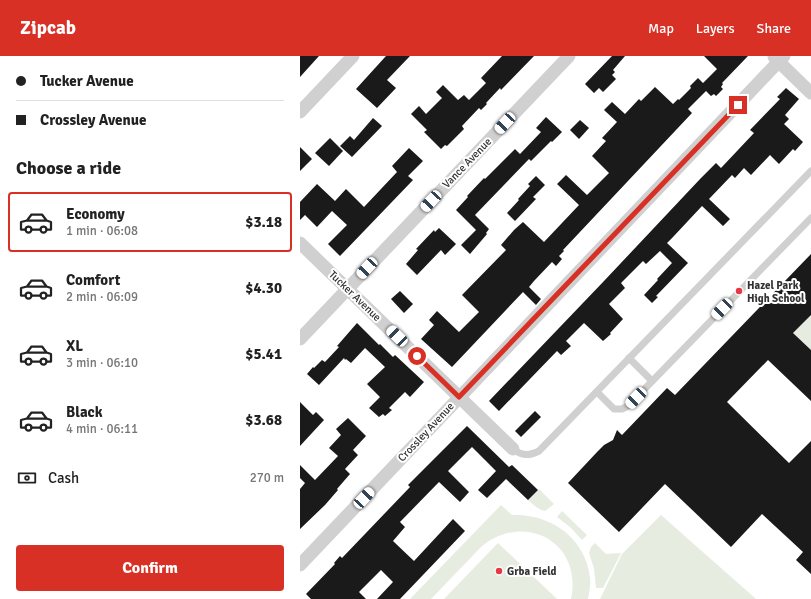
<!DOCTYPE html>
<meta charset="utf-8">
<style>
body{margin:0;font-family:Signika,sans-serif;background:#f2f2f2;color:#222;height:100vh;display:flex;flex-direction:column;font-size:15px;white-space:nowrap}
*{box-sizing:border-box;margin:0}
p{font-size:13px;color:#767676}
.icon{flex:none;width:22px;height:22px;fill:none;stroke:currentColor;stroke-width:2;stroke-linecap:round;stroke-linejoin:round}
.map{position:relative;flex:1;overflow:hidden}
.panel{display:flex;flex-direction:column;background:#fff;width:300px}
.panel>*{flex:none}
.guide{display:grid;align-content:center;height:88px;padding:0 16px;background:#fff}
.end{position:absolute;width:18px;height:18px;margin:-9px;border:5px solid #d93025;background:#fff;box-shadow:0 0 0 2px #fff}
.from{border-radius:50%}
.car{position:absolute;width:12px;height:24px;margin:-12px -6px;border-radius:5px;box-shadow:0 0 3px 1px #0007;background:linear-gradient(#fff 24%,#345 0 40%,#fff 0 76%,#345 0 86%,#fff 0)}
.guide b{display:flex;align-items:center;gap:14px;height:38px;font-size:15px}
.guide b+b{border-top:1px solid #e0e0e0}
.guide i{width:10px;height:10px;background:#222}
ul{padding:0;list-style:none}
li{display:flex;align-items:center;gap:12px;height:60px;margin:0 8px 6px;padding:0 8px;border:2px solid transparent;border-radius:4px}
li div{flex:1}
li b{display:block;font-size:15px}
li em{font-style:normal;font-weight:700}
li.on{border-color:#d93025}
li>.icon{width:36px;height:36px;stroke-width:1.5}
h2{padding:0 16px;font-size:18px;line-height:48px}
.pay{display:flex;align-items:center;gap:10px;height:44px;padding:0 16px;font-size:15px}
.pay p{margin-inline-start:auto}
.cta{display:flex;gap:8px;margin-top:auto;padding:8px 16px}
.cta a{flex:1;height:46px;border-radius:4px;background:#d93025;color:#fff;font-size:16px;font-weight:700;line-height:46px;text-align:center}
header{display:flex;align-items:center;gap:24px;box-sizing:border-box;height:56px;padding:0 20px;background:#d93025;color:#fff}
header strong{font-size:19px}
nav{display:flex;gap:22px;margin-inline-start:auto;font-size:14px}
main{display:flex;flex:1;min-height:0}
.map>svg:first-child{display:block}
.green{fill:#e6ecdf}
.building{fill:#1a1a1a}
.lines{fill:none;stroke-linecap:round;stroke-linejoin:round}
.lane{stroke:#d0d0d0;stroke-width:7}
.street{stroke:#d0d0d0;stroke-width:13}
.route{stroke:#d93025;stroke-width:5}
.poi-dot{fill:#e63946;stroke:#fff;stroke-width:1.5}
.labels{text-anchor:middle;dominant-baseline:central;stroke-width:4;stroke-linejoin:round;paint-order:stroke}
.street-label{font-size:11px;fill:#333;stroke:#fff}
.poi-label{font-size:11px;font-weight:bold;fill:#333;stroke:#fff;text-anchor:start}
</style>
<header>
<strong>Zipcab</strong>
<nav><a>Map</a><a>Layers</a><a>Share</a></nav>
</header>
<main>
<section class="panel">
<div class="guide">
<b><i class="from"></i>Tucker Avenue</b>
<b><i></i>Crossley Avenue</b>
</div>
<h2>Choose a ride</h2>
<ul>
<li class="on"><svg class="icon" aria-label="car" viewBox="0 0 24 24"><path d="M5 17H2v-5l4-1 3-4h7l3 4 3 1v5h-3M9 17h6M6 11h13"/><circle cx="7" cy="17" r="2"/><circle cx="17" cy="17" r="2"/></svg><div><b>Economy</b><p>1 min · 06:08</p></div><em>$3.18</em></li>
<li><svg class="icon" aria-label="car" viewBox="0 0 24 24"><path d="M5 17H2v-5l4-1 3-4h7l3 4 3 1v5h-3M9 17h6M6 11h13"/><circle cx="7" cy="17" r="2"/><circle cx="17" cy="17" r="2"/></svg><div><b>Comfort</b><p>2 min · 06:09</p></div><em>$4.30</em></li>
<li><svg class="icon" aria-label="car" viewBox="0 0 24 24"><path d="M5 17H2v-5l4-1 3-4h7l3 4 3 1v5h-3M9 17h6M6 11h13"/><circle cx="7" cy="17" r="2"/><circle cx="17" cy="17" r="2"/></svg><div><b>XL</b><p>3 min · 06:10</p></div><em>$5.41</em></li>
<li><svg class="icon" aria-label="car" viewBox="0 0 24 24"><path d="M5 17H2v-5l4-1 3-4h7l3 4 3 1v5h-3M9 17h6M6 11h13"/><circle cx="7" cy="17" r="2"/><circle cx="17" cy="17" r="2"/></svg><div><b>Black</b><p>4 min · 06:11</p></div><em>$3.68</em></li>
</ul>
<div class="pay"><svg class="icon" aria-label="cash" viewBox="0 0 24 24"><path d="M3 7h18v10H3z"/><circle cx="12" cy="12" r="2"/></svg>Cash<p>270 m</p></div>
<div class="cta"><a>Confirm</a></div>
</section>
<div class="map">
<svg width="511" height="543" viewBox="0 0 511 543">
<rect width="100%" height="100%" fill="#fff"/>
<g class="green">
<path d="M511,259V294L493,277Z"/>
<path d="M239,433L254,448L245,455C238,454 233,448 228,444Z"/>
<path d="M201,449L212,459C250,457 286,482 290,522C291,528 289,536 288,543H271C283,487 226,455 182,490L131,543H110Z"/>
<path d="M262,455L287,479L282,484L270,471L257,461Z"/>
<path d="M361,459L456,543H300L322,498Z"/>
<path d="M198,487L257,543H144Z"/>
<path d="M295,487L306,498L321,497L303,532H296L294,512L289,497L291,491Z"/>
</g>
<g class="building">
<path d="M0,0H19L0,21Z"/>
<path d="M86,0H110L87,24L96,32L77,52L56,33Z"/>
<path d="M202,0H234L201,34L200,32L186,47L187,48L181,54L179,52L162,70L164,73L147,90L145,89L141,93L124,76L127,74L111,58L119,50L126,58L142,42L136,36L143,29L158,44L164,39L169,44L186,27L181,22Z"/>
<path d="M312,0H325L313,14L315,16L312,19L316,23L303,36L299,32L294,37L285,28Z"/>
<path d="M404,0H448L422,27L423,28L421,31L423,33L416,40L414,38L411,40L406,35L388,53L392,57L263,194L264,195L259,200L262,203L256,210L252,206L234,225L229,231L241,243L236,249L223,236L152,311L121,283L134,269L129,264L137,255L159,276L179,256L162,239L206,194L201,189L214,174L223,166L244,186L279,149L257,128L266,119L287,139L309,117L292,100L306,85L302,82L317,66L304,54L312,46L325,58L339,43L341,45L355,31L373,48L378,43L379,44L391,32L390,30L398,22L403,27L417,13Z"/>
<path d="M486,32L499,43L485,59L489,63L484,68L503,86L495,95L493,93L479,108L470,99L451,119L444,112L435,122L432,119L409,143L430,163L423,170L402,150L373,181L367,187L388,207L356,240L358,241L352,247L344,239L358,224L357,223L372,207L360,195L346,208L343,205L321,227L325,232L309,248L323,263L310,277L311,278L303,285L284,267L266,285L271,290L261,299L257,295L199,355L189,345L304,225L401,122L416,107L421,112L454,77L450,74L480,43L477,41Z"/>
<path d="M246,61L262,76L252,86L251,85L231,105L229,103L175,159L189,173L186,177L187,178L170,198L161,189L176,174L156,154L168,141L167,140L184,122L185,123L215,93L220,98L241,76L236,72Z"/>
<path d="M73,62L82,70L52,101L40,90L50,80L54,84Z"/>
<path d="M280,64L289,72L279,83L270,74Z"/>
<path d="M30,82L43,95L29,110L15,97Z"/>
<path d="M0,91L12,103L0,115Z"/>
<path d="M109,92L123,105L108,120L113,124L40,200L28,188L47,169L32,155L17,171L5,159L0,164V146L17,128L35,145L46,133L64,151L97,116L92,110Z"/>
<path d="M236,120L245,129L233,141L236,143L215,165L207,157L219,144L218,143L230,130L228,128Z"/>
<path d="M139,172L156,188L145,199L141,194L117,219L106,208L118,194L116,193L134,174L135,176Z"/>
<path d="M511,198V259L493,277L511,294V345L468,304L427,346L489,407L511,385V518L496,504L503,496L462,458L431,491L365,428L319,476L268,427L298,395L304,389L313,384L317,374L322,379L367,332L375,339Z"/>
<path d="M100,235L113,248L104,257L91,243Z"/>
<path d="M57,267L79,289L80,288L93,301L95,299L124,326L110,341L105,336L89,352L92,354L85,360L83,358L79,361L69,352L80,341L67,328L85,311L65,292L51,307L46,303L45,304L44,302L19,329L7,318L13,311L14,312L22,304L25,306L39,291L37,290Z"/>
<path d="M0,346L13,359L16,356L24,364L0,390Z"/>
<path d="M235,355L241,361L221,381L215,375Z"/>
<path d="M48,362L66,380L53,394L58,399L45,413L50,418L37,433L38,434L25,449L0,473V433L5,427L0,422V409L15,424L38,400L29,392L41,379L36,373Z"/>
<path d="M167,370L209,411L212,409L238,434L228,444L206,423L187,442L178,434L196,415L172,391L148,415L169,436L160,446L139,426L100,466L105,471L93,485L114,505L153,463L165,475L100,543H77L93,526L81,514L59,536L66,543H11L6,538L35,508L34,507L40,500L42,502L110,431L108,429Z"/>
</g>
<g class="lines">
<g class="lane">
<path d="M329,302L352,325"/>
<path d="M297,336L314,353H322L328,350L511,162"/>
<path d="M213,393C222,400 229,400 239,395L511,115"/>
</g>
<g class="street">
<path d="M474,1L511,37"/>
<path d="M0,56L53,0"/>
<path d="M0,187L213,393"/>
<path d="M0,283L269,0"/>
<path d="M0,509L484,0"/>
</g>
</g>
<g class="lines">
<path class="route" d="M117,300L159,341L438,49"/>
</g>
<g class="poi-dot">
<circle cx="439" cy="235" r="4"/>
<circle cx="199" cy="515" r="4"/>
</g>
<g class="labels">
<g class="street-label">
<text transform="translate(167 107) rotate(-46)">Vance Avenue</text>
<text transform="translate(55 240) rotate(44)">Tucker Avenue</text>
<text transform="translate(126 376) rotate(-47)">Crossley Avenue</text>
</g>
<g class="poi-label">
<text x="447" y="229">Hazel Park<tspan x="447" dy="13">High School</tspan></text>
<text x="207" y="515">Grba Field</text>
</g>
</g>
</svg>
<i class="end from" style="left:117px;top:300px"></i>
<i class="end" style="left:438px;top:49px"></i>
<i class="car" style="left:205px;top:67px;rotate:223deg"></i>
<i class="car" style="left:131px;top:145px;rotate:223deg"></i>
<i class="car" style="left:67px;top:212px;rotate:223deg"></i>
<i class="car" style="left:422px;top:253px;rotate:224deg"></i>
<i class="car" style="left:97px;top:280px;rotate:314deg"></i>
<i class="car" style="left:336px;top:342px;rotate:224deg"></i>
<i class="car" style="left:64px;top:442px;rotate:43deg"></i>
</div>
</main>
